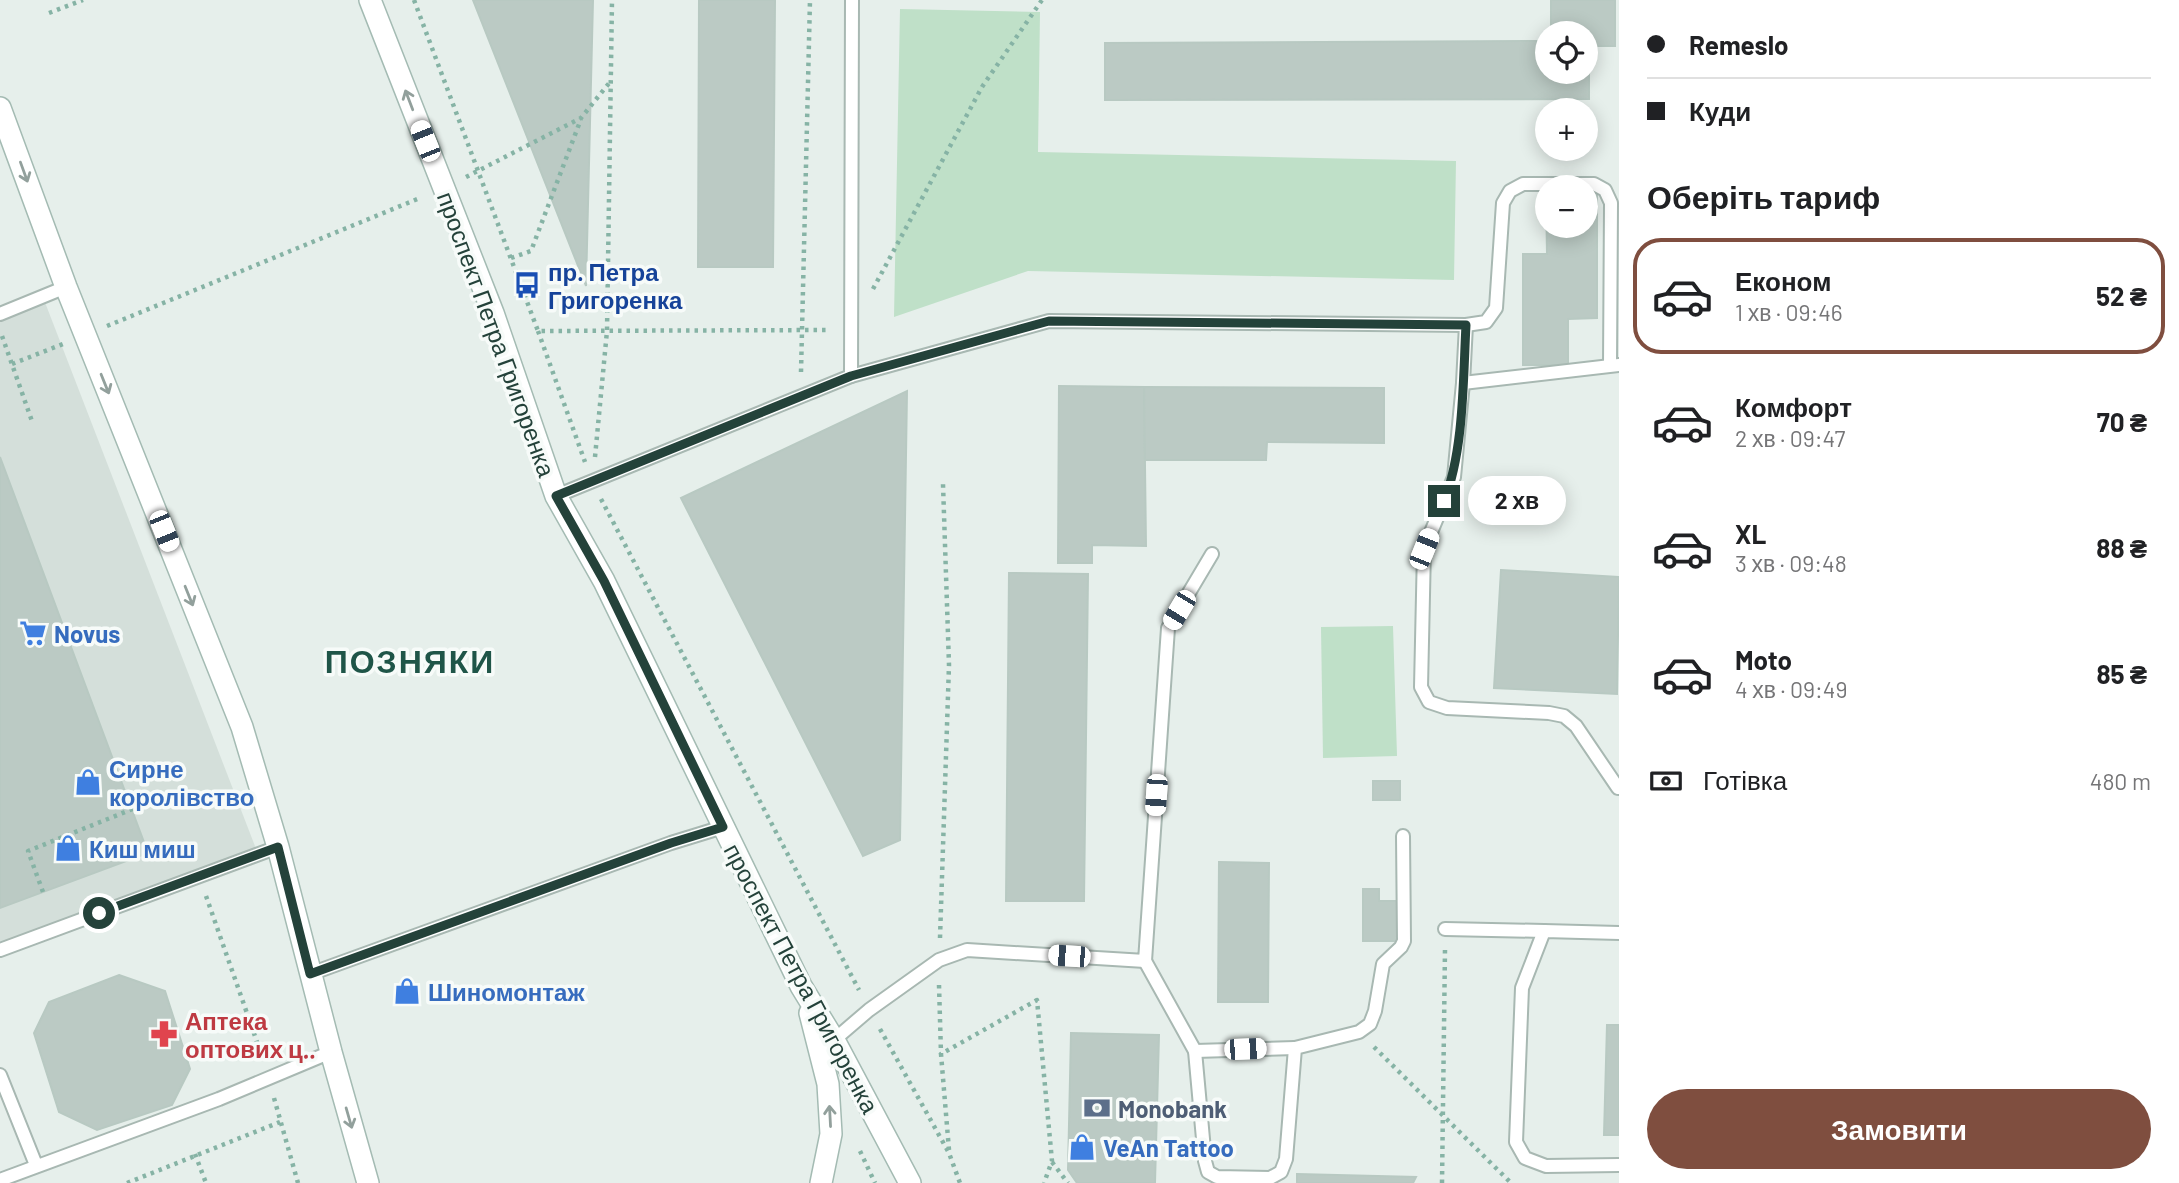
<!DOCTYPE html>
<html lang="uk">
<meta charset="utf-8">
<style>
body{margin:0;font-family:Barlow,sans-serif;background:#f2f2f2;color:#202124;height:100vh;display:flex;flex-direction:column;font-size:26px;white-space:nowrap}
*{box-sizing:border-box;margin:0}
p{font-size:23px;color:#757577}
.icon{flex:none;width:38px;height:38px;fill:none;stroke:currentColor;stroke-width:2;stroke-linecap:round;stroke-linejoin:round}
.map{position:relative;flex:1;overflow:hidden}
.details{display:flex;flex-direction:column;background:#fff;width:560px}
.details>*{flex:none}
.top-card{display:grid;align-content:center;height:154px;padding:0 28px;background:#fff}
.controls{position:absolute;left:1535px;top:21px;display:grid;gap:14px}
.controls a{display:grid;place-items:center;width:63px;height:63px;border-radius:50%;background:#fff;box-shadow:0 4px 18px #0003;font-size:35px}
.end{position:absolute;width:32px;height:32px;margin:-16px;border:9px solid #24423a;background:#fff;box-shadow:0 0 0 4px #fff}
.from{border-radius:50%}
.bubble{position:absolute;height:49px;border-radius:24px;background:#fff;box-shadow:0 4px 18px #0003;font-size:23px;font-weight:700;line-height:49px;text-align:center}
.car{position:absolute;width:21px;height:42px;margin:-21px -10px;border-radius:9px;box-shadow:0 0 5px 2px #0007;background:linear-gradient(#fff 24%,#345 0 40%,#fff 0 76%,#345 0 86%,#fff 0)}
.top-card b{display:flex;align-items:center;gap:24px;height:66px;font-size:26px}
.top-card b+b{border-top:2px solid #e0e0e0}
.top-card i{width:18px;height:18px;background:#202124}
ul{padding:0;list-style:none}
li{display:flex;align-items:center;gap:21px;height:116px;margin:0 14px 10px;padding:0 14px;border:4px solid transparent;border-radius:28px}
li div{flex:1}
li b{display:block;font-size:26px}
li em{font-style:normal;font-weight:700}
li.on{border-color:#7f4e3f}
li>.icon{width:63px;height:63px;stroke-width:1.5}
h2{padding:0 28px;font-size:32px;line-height:84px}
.pay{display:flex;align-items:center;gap:18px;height:77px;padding:0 28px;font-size:26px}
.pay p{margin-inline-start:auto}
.cta{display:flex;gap:14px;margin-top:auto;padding:14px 28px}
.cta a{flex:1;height:80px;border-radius:42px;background:#7f4e3f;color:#fff;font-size:28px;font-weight:700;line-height:80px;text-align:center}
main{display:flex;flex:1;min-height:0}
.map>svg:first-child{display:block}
.built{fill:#d4dfda}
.green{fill:#bfe0c8}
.building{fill:#bbcac4;stroke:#b8c9c2;stroke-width:2}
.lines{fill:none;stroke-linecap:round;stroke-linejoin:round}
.lane-casing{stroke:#a8b8b2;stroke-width:16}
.secondary-casing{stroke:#a4bbb3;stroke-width:24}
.path{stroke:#86b3a5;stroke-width:4.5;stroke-dasharray:3.5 5;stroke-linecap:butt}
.lane{stroke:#fff;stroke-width:12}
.secondary{stroke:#fff;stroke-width:21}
.oneway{stroke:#92a09c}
.route{stroke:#24423a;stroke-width:9}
.labels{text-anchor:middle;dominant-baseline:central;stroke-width:7;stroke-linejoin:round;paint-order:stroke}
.transit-label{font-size:24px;font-weight:bold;fill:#164399;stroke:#f7fbf9;text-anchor:start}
.street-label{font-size:24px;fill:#24423a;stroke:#f7fbf9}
.shop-label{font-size:24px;font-weight:bold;fill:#366cbe;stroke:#f7fbf9;text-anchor:start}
.health-label{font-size:24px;font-weight:bold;fill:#be3a42;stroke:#f7fbf9;text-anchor:start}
.service-label{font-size:24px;font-weight:bold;fill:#4e5e75;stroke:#f7fbf9;text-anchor:start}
.district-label{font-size:32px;font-weight:bold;letter-spacing:2px;fill:#1f5548;stroke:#f7fbf9}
</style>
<main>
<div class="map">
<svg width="1619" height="1183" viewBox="0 0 1619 1183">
<rect width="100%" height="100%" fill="#e6efeb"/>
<path class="built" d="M41,292L260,859L0,951V310Z"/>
<g class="green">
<path d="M900,9L1040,12L1038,152L1456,161L1454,280L1028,271L894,317Z"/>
<path d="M1393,626L1397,756L1323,758L1321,627Z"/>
</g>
<g class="building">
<path d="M473,0H593L586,286Z"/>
<path d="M699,0H775L773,267H698Z"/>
<path d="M1551,0H1615V46H1589V99L1105,100V43L1547,41V72H1586V33H1551Z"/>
<path d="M1546,194L1547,226H1586V194H1597V318L1568,319V365H1523V254H1547Z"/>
<path d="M1059,386L1144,387L1146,546L1092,545V563H1058Z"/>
<path d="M1144,387L1384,388V443L1267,442L1266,460H1145Z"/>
<path d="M907,391L900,840L863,856L681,498Z"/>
<path d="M0,457L148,853L0,908Z"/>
<path d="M1501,570L1619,577L1617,694L1494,688Z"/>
<path d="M1009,573L1088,574L1084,901H1006Z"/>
<rect x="1373" y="781" width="27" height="19"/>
<path d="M1219,862L1269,863L1268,1002H1218Z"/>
<path d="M1363,889H1379V901H1399V941H1363Z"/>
<path d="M119,975L165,991L190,1069L172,1105L97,1130L59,1112L34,1033L49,1002Z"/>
<path d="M1607,1025H1619V1135H1604Z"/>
<path d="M1071,1033L1159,1035L1155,1183H1077L1068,1170Z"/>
<path d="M1297,1174L1416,1177L1413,1183H1297Z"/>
</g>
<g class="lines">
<defs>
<g id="lane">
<path d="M0,314L66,287"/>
<path d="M1466,325L1463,383L1454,477L1424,549L1421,687L1429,702L1447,708L1549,713L1564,716L1576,726L1618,788"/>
<path d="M851,376L1049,321L1466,325L1486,322L1496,308L1503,203L1510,191L1523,184H1594L1605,190L1611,203L1610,365"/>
<path d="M1463,383L1619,365"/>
<path d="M556,496L851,376L852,0"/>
<path d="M1445,929L1544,931"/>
<path d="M1619,933L1544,931L1522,988L1516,1142L1525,1158L1546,1166L1619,1165"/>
<path d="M0,950L278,847"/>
<path d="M1145,961L1195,1051L1205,1161L1208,1172L1217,1177L1270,1178L1281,1172L1286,1159L1295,1048L1359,1032L1370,1024L1375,1011L1383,964L1401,947L1404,941L1403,836"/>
<path d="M310,974L671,843L723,827"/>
<path d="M834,1040L869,1010L939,960L967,950L1145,961L1168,628L1212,554"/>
<path d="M1195,1051L1295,1048"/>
<path d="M0,1075L36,1165"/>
<path d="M0,1180L219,1099L331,1052"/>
</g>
<g id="secondary">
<path d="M370,0L493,313L556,496L604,581L801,986L834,1040L910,1183"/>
<path d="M0,108L66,287L242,727L278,847L331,1052L368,1183"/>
<path d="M810,1013L828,1084L831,1134L821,1183"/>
</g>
</defs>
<use href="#lane" class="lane-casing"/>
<use href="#secondary" class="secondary-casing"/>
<g class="path">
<path d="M414,0L538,331L829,330"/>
<path d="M49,13L83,0"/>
<path d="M466,177L581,118L610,82"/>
<path d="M511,258L531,251L581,119"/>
<path d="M873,289L982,87L1042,0"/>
<path d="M107,326L420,198"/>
<path d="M538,331L585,462"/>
<path d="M2,336L33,424"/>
<path d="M12,364L63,344"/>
<path d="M801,372L810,0"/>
<path d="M595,457L607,331L612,0"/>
<path d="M601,499L859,990"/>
<path d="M43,892L28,851L170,794"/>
<path d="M206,896L263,1059"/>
<path d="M940,938L949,665L943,484"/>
<path d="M939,985L941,1054"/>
<path d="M880,1029L949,1153L960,1183"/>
<path d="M1374,1047L1511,1183"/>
<path d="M274,1098L298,1183"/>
<path d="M949,1150L941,1054L1037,1000L1052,1161L1044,1183"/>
<path d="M860,1151L875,1183"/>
<path d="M195,1154L206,1183"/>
<path d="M1052,1162L1068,1183"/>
<path d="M127,1183L280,1122"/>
<path d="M1442,1183L1445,949"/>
</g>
<use href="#lane" class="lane"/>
<use href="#secondary" class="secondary"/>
</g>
<defs><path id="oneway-shaft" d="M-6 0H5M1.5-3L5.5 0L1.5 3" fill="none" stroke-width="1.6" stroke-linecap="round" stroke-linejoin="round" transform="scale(1.75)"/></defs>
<g class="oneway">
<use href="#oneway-shaft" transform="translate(409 100) rotate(-111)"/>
<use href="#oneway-shaft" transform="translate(24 172) rotate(70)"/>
<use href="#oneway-shaft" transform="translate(105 384) rotate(68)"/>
<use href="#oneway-shaft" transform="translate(189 596) rotate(68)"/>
<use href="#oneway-shaft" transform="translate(830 1116) rotate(-93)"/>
<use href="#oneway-shaft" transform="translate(349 1118) rotate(74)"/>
</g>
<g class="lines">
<path class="route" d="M99,913L278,847L310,974L671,843L723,827L604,581L556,496L851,376L1049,321L1466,325C1463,380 1464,451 1444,501"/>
</g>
<defs>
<symbol id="bus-bare" viewBox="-9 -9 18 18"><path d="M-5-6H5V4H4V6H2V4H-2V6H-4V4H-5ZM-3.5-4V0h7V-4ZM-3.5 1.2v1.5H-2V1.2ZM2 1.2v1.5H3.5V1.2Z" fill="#1a4fb4" stroke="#f7fbf9" stroke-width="2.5" paint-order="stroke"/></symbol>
<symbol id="supermarket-bare" viewBox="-9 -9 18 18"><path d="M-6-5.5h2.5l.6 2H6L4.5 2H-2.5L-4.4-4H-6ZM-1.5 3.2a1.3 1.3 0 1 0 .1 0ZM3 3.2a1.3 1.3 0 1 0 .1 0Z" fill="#3f7fe0" stroke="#f7fbf9" stroke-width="2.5" paint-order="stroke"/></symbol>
<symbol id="shop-bare" viewBox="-9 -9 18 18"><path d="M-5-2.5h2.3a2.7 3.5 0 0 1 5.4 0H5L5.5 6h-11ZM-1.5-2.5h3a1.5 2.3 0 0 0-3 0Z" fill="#3f7fe0" stroke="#f7fbf9" stroke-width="2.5" paint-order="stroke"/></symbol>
<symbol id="pharmacy-bare" viewBox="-9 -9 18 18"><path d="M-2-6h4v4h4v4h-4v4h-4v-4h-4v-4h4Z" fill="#e0444e" stroke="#f7fbf9" stroke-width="2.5" paint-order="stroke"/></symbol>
<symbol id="bank-bare" viewBox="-9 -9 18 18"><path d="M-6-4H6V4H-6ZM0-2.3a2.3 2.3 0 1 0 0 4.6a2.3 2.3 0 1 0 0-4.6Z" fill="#5c6f8a" stroke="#f7fbf9" stroke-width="2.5" paint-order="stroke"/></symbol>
</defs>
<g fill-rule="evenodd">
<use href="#bus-bare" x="508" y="266" width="38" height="38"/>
<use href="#supermarket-bare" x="14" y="614" width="38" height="38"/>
<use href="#shop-bare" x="69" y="763" width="38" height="38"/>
<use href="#shop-bare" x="49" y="829" width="38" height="38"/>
<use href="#shop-bare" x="388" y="972" width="38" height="38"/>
<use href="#pharmacy-bare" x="145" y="1015" width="38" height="38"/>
<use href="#bank-bare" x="1078" y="1089" width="38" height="38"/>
<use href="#shop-bare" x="1063" y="1128" width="38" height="38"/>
</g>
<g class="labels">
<g class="transit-label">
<text x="548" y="271">пр. Петра<tspan x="548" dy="28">Григоренка</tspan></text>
</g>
<g class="street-label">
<text transform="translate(497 334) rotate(70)">проспект Петра Григоренка</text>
<text transform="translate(802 978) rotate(62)">проспект Петра Григоренка</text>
</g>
<g class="shop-label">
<text x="54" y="633">Novus</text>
<text x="109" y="768">Сирне<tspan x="109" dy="28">королівство</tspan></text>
<text x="89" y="848">Киш миш</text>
<text x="428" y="991">Шиномонтаж</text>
<text x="1103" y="1147">VeAn Tattoo</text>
</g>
<g class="health-label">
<text x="185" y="1020">Аптека<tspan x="185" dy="28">оптових ц‥</tspan></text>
</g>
<g class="service-label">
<text x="1118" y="1108">Monobank</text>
</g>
<g class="district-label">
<text x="410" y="660">ПОЗНЯКИ</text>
</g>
</g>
</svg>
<div class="controls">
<a><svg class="icon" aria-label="locate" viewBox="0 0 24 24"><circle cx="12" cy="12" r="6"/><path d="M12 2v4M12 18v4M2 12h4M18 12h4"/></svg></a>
<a>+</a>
<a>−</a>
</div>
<i class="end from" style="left:99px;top:913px"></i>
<i class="end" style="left:1444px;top:501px"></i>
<div class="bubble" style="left:1468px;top:476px;width:98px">2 хв</div>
<i class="car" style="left:425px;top:141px;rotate:338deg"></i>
<i class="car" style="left:164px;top:531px;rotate:158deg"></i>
<i class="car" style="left:1424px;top:549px;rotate:22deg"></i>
<i class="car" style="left:1179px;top:610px;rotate:211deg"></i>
<i class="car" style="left:1156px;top:795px;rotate:184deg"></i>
<i class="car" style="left:1069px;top:956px;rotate:274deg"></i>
<i class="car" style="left:1245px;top:1049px;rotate:88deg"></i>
</div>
<section class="details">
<div class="top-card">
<b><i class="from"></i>Remeslo</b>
<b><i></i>Куди</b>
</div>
<h2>Оберіть тариф</h2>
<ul>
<li class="on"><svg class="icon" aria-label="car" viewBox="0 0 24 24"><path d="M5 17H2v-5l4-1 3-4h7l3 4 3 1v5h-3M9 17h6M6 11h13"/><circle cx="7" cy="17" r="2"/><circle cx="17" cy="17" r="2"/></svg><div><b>Економ</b><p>1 хв · 09:46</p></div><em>52 ₴</em></li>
<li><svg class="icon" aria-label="car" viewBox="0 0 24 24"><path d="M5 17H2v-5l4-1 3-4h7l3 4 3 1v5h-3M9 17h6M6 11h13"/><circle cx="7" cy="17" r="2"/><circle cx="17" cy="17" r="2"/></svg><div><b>Комфорт</b><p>2 хв · 09:47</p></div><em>70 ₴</em></li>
<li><svg class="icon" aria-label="car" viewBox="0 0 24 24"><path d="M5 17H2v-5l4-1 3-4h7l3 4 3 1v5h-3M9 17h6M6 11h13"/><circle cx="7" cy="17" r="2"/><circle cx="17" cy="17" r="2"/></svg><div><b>XL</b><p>3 хв · 09:48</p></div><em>88 ₴</em></li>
<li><svg class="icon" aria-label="car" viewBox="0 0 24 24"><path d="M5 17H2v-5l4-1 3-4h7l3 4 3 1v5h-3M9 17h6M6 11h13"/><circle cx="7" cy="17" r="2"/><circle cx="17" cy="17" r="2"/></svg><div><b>Moto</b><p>4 хв · 09:49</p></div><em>85 ₴</em></li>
</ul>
<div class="pay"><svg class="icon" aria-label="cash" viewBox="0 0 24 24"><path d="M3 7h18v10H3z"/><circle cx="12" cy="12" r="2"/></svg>Готівка<p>480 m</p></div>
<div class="cta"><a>Замовити</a></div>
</section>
</main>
